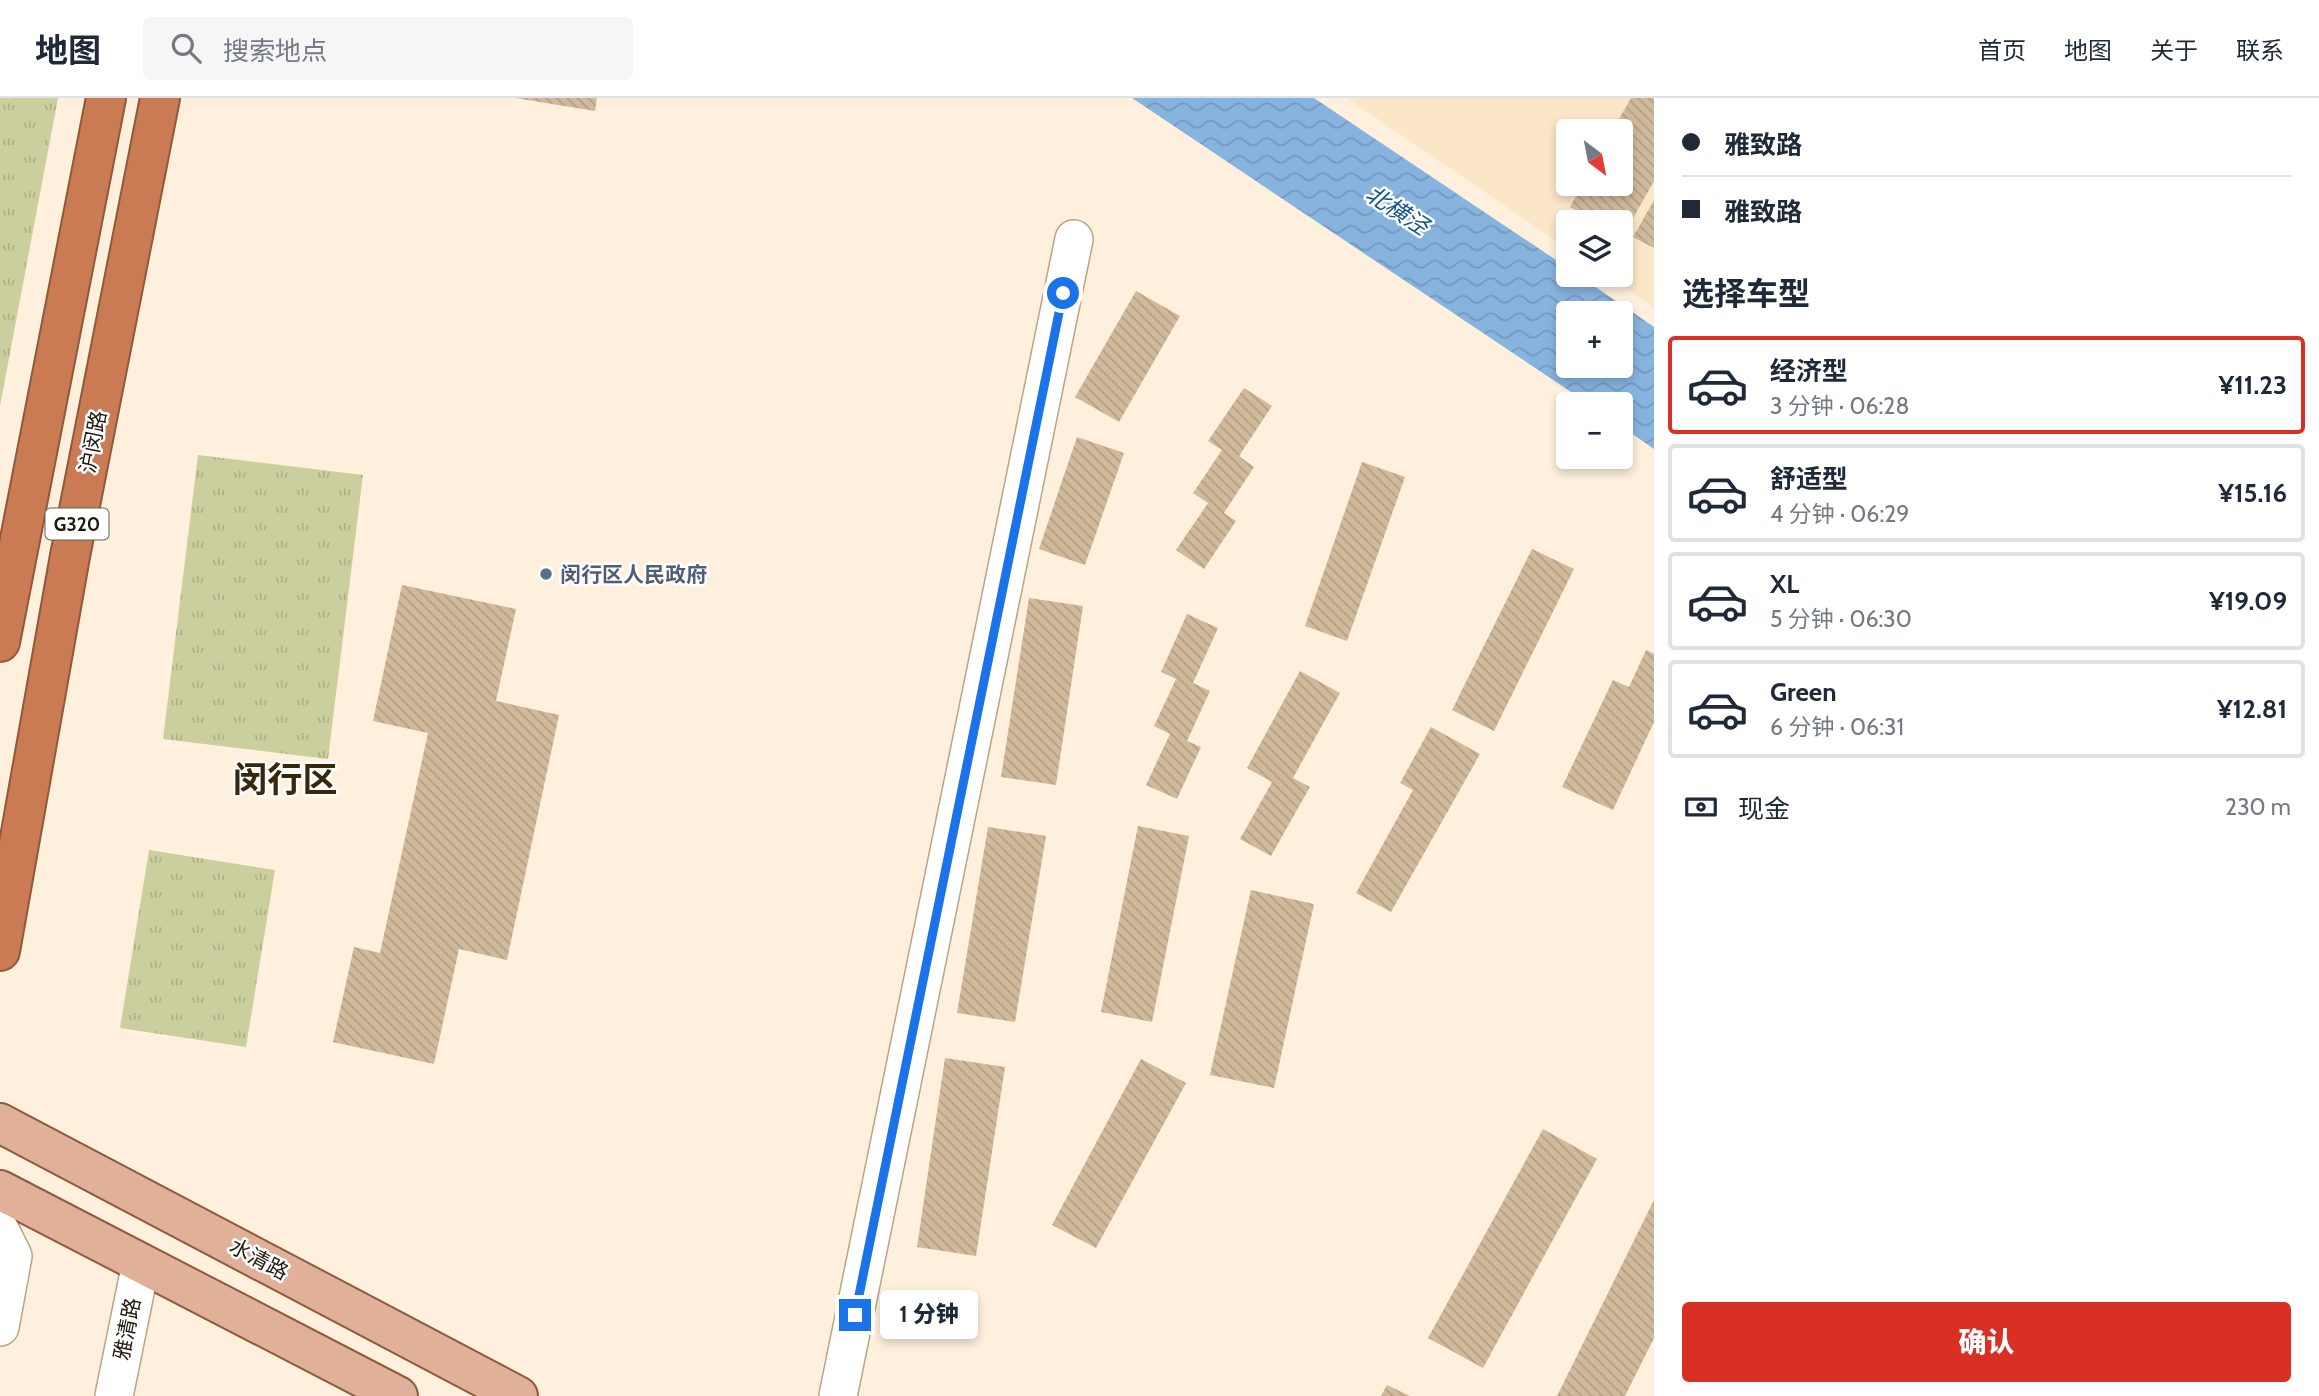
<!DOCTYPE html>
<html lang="zh">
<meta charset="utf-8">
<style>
body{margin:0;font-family:Cabin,"Noto Sans SC",sans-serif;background:#f6f6f7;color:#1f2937;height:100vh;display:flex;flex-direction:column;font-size:26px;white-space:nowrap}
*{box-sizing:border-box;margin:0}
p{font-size:23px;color:#747a83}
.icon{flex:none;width:38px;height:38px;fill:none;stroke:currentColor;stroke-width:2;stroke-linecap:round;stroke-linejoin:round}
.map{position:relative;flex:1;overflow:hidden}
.drawer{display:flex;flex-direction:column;background:#fff;width:665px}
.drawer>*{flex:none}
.banner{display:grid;align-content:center;height:154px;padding:0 28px;background:#fff}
.needle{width:46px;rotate:148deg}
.controls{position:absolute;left:1556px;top:21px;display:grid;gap:14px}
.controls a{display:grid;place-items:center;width:77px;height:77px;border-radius:7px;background:#fff;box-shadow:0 4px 10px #0003;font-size:35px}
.end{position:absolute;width:32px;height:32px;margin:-16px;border:9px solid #1a73e8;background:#fff;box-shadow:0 0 0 4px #fff}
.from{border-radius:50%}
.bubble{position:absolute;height:49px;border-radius:7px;background:#fff;box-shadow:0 4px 10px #0003;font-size:23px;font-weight:800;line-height:49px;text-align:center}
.banner b{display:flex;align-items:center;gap:24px;height:66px;font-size:26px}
.banner b+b{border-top:2px solid #e0e1e3}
.banner i{width:18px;height:18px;background:#1f2937}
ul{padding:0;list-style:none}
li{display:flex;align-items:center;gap:21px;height:98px;margin:0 14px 10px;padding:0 14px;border:4px solid #e0e1e3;border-radius:7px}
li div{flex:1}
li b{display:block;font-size:26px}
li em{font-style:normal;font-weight:800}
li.current{border-color:#d93025}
li>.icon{width:63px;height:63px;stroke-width:1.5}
h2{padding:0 28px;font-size:32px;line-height:84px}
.pay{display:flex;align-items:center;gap:18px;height:77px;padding:0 28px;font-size:26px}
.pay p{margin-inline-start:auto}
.action{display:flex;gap:14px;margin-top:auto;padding:14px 28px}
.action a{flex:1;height:80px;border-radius:7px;background:#d93025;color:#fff;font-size:28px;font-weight:800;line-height:80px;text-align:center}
header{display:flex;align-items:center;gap:42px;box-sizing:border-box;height:98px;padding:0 35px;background:#fff;border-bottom:2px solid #e0e1e3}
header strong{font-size:33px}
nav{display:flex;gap:38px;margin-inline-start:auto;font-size:24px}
.search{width:490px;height:63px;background:#f6f6f7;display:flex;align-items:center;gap:18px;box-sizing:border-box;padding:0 24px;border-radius:7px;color:#747a83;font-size:26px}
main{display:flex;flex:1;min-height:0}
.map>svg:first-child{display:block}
.built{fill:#fce6c8;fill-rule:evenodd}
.grass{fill:url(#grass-tufts)}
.water{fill:url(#water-waves);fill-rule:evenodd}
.building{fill:url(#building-back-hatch)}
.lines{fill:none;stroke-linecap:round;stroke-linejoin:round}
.minor-casing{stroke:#b9a485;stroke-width:40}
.major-casing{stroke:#8f593b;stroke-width:42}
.highway-casing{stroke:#8f593b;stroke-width:42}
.minor{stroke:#fff;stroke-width:37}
.major{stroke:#e0b098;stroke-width:38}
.highway{stroke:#cb7b54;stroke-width:38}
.route{stroke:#1a73e8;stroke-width:9}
.service-dot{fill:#5c6f8a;stroke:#fff;stroke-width:2.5}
.labels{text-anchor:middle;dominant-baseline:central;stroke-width:5;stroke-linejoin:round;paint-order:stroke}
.shield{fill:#fff;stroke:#635e56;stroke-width:2}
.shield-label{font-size:19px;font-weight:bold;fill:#20190d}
.street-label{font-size:21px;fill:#20190d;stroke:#fff}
.service-label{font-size:21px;font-weight:bold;fill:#4e5e75;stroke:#fff;text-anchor:start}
.water-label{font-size:23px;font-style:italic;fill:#15548b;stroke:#fff}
.town-label{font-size:35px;font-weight:bold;fill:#38270b;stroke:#fff}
</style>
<header>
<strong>地图</strong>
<div class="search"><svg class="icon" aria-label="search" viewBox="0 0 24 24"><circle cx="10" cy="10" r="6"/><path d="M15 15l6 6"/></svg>搜索地点</div>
<nav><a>首页</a><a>地图</a><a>关于</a><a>联系</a></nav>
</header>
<main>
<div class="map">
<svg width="1654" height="1298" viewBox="0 0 1654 1298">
<defs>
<pattern id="grass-tufts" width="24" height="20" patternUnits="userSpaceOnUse" patternTransform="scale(1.75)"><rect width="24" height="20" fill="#cbcf9d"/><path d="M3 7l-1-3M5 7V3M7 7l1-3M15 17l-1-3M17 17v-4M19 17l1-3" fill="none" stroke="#aeb186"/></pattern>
<pattern id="water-waves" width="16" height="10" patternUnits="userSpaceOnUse" patternTransform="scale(1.75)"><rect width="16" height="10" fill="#87b3df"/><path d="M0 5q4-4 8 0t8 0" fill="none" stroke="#7499be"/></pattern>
<pattern id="building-back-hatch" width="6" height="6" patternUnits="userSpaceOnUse" patternTransform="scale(1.75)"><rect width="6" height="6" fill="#d0ba9b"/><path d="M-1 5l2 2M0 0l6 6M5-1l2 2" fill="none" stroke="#b29f84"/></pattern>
</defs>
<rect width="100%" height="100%" fill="#fef0dd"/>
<path class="built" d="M1347,0H1654V209L1606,177H1620V124H1568V151ZM1568,33H1620V86H1568Z"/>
<g class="grass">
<path d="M0,0H58L0,308Z"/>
<path d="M198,357L363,377L328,661L163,641Z"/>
<path d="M149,752L275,772L246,949L120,930Z"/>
</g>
<path class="water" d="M1132,0H1314L1568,170V177H1578L1654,229V351L1621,328L1620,306H1589ZM1568,215H1620V268H1568Z"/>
<g class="building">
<path d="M515,0H597L595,13Z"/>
<path d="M1631,0H1654V83L1623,138L1620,137V124H1597L1570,109L1583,86H1620V33H1612Z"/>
<path d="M1654,102V150L1633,139Z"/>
<path d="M1136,193L1180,218L1119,324L1075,299Z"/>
<path d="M1244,290L1272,308L1239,358L1254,369L1224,415L1236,423L1204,471L1176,452L1208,405L1193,395L1222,352L1208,343Z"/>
<path d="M1077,339L1124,355L1085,467L1039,451Z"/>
<path d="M1362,364L1405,379L1347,543L1305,528Z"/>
<path d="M1532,451L1574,471L1494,633L1452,612Z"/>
<path d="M402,487L516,511L496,603L559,617L507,862L459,851L434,966L333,944L354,849L380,855L428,635L373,623Z"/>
<path d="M1029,500L1083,508L1056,687L1001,679Z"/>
<path d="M1187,516L1218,530L1193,585L1210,593L1187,643L1201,649L1177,701L1146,687L1170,636L1154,628L1176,581L1161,574Z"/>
<path d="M1646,552L1654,556V624L1613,712L1562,689L1613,582L1629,589Z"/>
<path d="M1300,573L1340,595L1293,680L1310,689L1271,758L1240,741L1272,684L1247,670Z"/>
<path d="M1431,629L1480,656L1391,814L1356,795L1413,692L1400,685Z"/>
<path d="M1138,728L1189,738L1152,924L1101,914Z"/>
<path d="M988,729L1046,738L1015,924L957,915Z"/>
<path d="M1251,792L1314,806L1274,990L1210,977Z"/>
<path d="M945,960L1005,969L976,1158L917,1149Z"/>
<path d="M1141,961L1186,985L1096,1150L1052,1127Z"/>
<path d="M1543,1031L1597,1061L1483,1270L1428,1240Z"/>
<path d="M1654,1102V1240L1625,1298H1557Z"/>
<path d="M1387,1287L1410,1298H1381Z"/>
</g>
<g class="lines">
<defs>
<g id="minor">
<path d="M0,1132L13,1158L0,1229"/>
<path d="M114,1298L141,1165"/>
<path d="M838,1298L1074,141"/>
</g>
<g id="major">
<path d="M0,1025L518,1298"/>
<path d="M0,1092L398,1298"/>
</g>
<g id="highway">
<path d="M0,544L106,0"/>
<path d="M0,853L70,458L160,0"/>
</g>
</defs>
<use href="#minor" class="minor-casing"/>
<use href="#major" class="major-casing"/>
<use href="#highway" class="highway-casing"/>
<use href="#minor" class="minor"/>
<use href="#major" class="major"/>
<use href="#highway" class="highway"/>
</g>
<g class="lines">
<path class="route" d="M855,1217L1063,195"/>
</g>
<circle class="service-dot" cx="546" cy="476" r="7"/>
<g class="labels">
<rect class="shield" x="45.5" y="410.5" width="63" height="31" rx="5"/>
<g class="shield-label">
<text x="77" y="426">G320</text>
</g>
<g class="street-label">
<text transform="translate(93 344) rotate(-79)">沪闵路</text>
<text transform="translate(259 1161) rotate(28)">水清路</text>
<text transform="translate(127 1231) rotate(-79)">雅清路</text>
</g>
<g class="service-label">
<text x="560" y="476">闵行区人民政府</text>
</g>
<g class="water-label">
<text transform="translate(1397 112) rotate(33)">北横泾</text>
</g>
<g class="town-label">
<text x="285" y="681">闵行区</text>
</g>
</g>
</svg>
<div class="controls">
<a><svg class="needle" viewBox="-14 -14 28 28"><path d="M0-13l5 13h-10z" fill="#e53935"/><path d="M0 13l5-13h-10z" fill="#747a83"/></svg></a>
<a><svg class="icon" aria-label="layers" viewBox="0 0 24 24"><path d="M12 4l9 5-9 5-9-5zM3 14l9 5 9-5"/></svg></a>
<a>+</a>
<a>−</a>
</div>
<i class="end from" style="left:1063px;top:195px"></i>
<i class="end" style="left:855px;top:1217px"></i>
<div class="bubble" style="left:880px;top:1192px;width:98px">1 分钟</div>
</div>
<section class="drawer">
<div class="banner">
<b><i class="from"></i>雅致路</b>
<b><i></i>雅致路</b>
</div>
<h2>选择车型</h2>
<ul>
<li class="current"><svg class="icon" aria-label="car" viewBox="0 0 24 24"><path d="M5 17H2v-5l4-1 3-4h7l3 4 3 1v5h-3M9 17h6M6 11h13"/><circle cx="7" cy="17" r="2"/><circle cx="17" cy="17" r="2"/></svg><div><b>经济型</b><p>3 分钟 · 06:28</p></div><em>¥11.23</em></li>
<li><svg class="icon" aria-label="car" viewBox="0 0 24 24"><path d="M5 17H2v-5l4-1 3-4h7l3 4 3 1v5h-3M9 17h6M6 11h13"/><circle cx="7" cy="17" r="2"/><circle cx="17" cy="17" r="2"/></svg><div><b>舒适型</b><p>4 分钟 · 06:29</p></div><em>¥15.16</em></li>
<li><svg class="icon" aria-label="car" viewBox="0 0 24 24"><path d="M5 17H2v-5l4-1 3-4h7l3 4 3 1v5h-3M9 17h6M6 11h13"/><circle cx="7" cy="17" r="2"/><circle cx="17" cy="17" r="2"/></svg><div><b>XL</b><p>5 分钟 · 06:30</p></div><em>¥19.09</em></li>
<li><svg class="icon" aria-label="car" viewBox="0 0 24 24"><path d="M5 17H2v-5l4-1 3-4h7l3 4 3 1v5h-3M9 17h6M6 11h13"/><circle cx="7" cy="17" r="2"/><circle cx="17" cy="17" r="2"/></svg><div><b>Green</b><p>6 分钟 · 06:31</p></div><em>¥12.81</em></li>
</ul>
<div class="pay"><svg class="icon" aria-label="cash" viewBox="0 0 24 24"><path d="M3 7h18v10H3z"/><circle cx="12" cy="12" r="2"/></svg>现金<p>230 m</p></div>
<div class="action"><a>确认</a></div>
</section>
</main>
